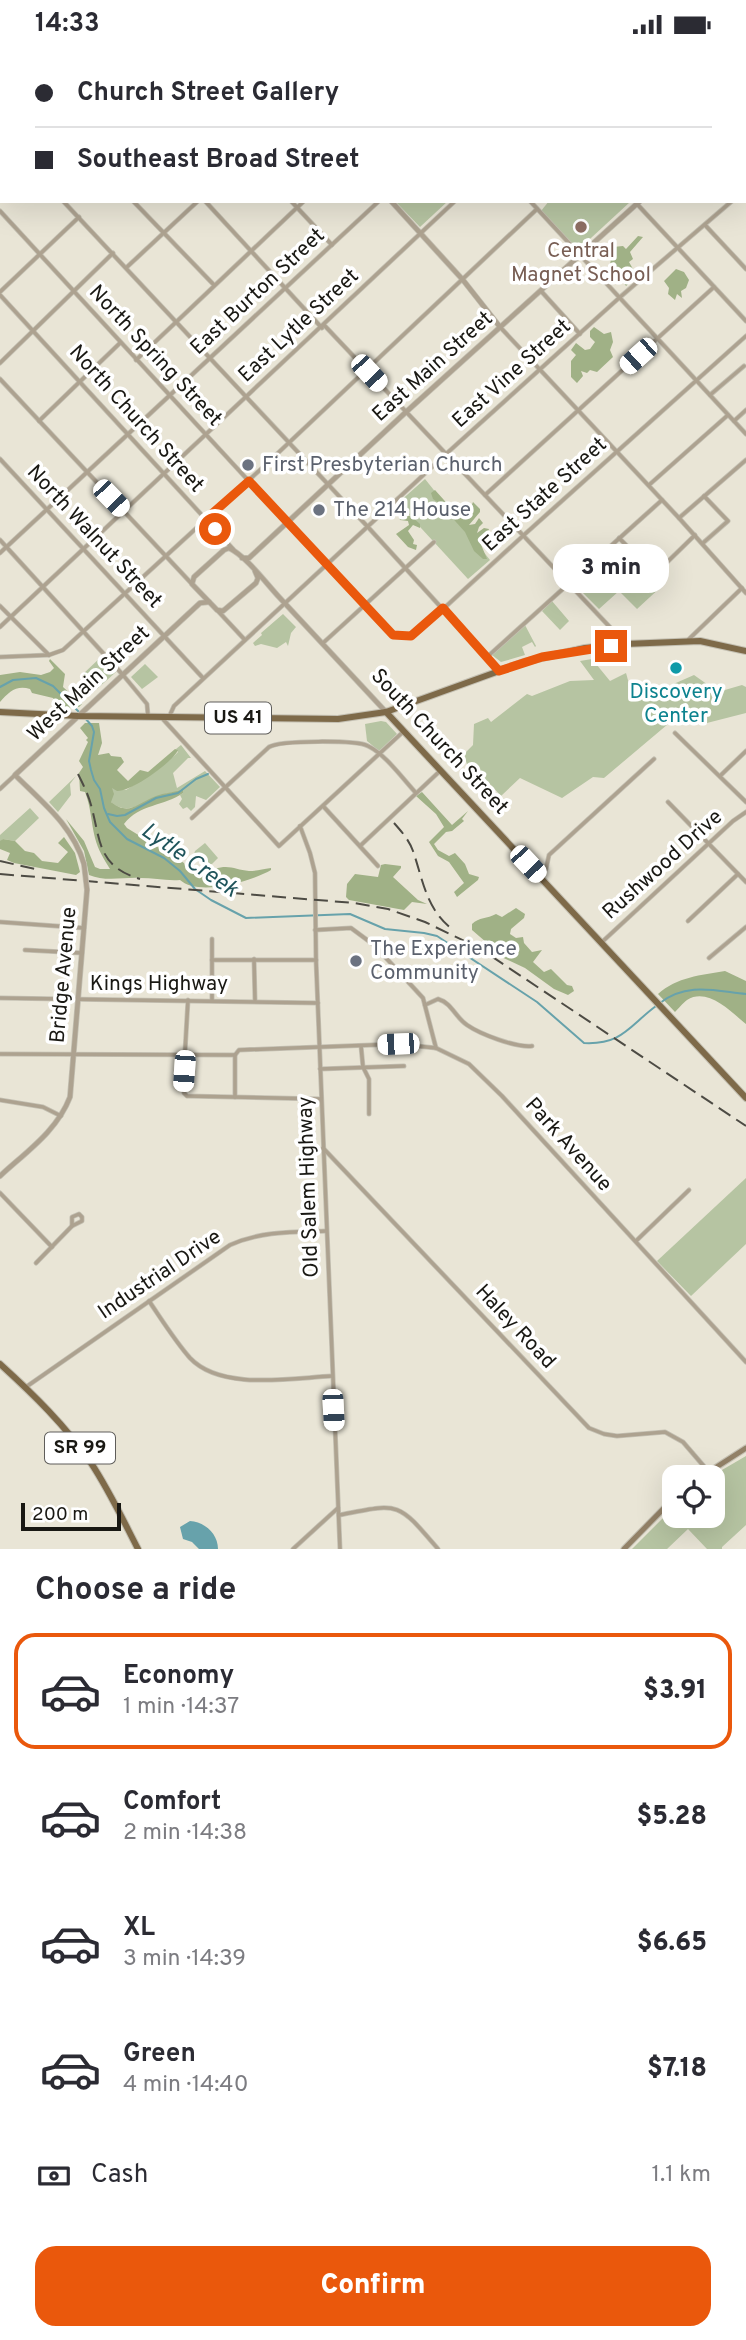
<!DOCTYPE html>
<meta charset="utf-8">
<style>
body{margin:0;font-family:Overpass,sans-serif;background:#f2f2f3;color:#2b2b33;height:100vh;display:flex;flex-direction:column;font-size:26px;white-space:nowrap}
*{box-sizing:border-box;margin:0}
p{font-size:23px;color:#7c7c81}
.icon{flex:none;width:38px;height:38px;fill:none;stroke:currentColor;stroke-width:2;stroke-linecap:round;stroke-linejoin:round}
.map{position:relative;height:1500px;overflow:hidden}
.sheet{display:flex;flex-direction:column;background:#fff;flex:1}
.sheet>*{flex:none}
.top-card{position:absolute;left:0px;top:0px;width:747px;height:154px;box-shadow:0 7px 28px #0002;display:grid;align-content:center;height:154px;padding:0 35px;background:#fff}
.controls{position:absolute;left:662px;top:1416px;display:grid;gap:14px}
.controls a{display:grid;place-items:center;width:63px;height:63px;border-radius:14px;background:#fff;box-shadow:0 7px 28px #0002;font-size:35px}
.scale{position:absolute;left:21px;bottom:18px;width:100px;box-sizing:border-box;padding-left:7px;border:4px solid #191813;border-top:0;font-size:19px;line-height:24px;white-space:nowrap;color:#191813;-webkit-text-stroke:5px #fff;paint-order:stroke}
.end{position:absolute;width:32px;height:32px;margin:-16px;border:9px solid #ea580c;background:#fff;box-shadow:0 0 0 4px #fff}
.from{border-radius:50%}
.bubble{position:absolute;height:49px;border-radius:21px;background:#fff;box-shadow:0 7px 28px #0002;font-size:23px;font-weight:800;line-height:49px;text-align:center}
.car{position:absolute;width:21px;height:42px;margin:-21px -10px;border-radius:9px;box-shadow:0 0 5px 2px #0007;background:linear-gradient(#fff 24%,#345 0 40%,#fff 0 76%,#345 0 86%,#fff 0)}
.top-card b{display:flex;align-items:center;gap:24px;height:66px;font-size:26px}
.top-card b+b{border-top:2px solid #e1e1e2}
.top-card i{width:18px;height:18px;background:#2b2b33}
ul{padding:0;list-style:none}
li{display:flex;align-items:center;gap:21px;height:116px;margin:0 14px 10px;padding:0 21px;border:4px solid transparent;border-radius:21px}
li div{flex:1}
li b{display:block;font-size:26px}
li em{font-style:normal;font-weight:800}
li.selected{border-color:#ea580c}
li>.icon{width:63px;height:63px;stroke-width:1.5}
h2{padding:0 35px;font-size:32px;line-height:84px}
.pay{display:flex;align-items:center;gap:18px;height:77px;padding:0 35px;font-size:26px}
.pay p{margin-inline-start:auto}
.action{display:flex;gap:14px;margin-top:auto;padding:14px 35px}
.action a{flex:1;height:80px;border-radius:21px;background:#ea580c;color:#fff;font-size:28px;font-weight:800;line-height:80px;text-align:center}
.status{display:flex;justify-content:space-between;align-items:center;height:49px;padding:0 35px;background:#fff;direction:ltr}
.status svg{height:19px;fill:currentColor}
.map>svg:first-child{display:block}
.green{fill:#b6c4a2}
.forest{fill:#a0b186}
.water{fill:#67a2ab}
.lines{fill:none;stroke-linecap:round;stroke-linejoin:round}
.stream{stroke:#67a2ab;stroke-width:2}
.minor-casing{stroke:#c4c0b3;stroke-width:5}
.tertiary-casing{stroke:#c4c0b3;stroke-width:6}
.secondary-casing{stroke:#c4c0b3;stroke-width:7}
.primary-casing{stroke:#c4c0b3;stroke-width:8}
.minor{stroke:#ada290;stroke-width:3.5}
.tertiary{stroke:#ada290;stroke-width:4.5}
.secondary{stroke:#928167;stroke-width:5}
.primary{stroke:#7e6a49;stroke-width:6}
.rail{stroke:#4d4b44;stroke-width:2;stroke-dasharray:14 7;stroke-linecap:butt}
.tertiary-bridge-casing{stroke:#c4c0b3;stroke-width:6;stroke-linecap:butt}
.tertiary-bridge{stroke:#ada290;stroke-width:4.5}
.route{stroke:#ea580c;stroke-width:9}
.education-dot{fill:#8d6e63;stroke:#fff;stroke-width:2.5}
.worship-dot{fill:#6b7280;stroke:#fff;stroke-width:2.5}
.culture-dot{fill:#0f9aa8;stroke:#fff;stroke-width:2.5}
.labels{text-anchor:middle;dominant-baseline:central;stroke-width:7;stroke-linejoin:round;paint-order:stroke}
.shield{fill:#fff;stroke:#5e5d5a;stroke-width:2}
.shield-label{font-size:19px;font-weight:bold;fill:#191813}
.education-label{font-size:21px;fill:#785e54;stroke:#fff}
.street-label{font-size:21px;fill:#191813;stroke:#fff}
.worship-label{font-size:21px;fill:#5b616d;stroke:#fff;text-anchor:start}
.culture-label{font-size:21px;fill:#0d838f;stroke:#fff}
.water-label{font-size:23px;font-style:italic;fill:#1f545b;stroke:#fff}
</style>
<div class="status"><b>14:33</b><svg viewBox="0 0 49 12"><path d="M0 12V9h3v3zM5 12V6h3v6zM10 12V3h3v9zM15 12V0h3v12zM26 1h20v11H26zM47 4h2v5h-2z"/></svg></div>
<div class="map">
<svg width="746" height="1500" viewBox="0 0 746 1500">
<rect width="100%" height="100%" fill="#e9e5d6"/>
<g class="green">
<path d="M395,152H448L420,178Z"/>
<path d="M549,152H628L630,153L578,201L541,162Z"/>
<path d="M425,430L490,511L468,530L398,454Z"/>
<path d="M594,515L608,529L623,515L634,528L644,518L663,536L637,560L619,542L599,560L573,534Z"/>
<path d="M552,552L569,572L560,581L542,562Z"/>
<path d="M283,565L296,578L291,584L288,597L286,593L277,599L261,595L255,597L253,594L262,586L261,584Z"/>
<path d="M525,576L536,597L535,598L532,593L522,598L525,606L501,613L492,606Z"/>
<path d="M101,608L116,623L97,640L83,625Z"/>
<path d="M592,610L610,632L626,624C628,630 630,642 635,646C645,654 661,646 669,641V637L694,626L718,643L742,636L746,638V664L703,675L674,670L604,729L593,728L562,749L520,729L501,747L489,734L484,736L468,719L464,705L473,696L474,675L488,669L491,673L527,645L532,647L570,632L594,631L580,612Z"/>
<path d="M145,615L158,628L142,640L131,628Z"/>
<path d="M381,672L386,673L397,685L379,702L367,692L365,675Z"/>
<path d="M181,696L191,709H188L173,724L177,739L205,722L220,738L206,751L196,747L195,758L191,762L187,758L183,760L179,755L182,750L180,746L183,744C155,738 134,773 111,753V738L126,741L156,722L175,706L178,703L176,700Z"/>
<path d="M76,727L70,735L71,746L58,763L49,753Z"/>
<path d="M30,759L39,769L15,792L3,790L0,793V786Z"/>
<path d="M205,794L218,809L212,815H204L193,809L195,802Z"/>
<path d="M746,1129V1195L691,1247L657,1212Z"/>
<path d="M746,1407V1476L722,1498V1500H707L688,1480L667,1500H632L674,1458V1466H712V1428H710Z"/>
</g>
<g class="forest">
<path d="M638,187L643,188L630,203L633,210L629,213L633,220L638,223V226L626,237L621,230L616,228L610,216L613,198L623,197L626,200Z"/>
<path d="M676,220L684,223L689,231L686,239L681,242L682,249L677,245L675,251L668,245L669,239L664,232Z"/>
<path d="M594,278L604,285L611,283L613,293L610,301L613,308L597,323L590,321L587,324L581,322L583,327L577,334L571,328V312L576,306L571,301L576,294L585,301L590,300L595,293L590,288V282Z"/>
<path d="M435,441L452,460L461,461L463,468L467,467L473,453L480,460V463L469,476L475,475L479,469L483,474L479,478L477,484L484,479L489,480L485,490L480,493L487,510H483L474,502L465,483L447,463L444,462L442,456L433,450L431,444Z"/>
<path d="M399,467H411L420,475V479L413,476L408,482L414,491L413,495L417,496L416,501L408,498L396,485L409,476L408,472L400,471Z"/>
<path d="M622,516L634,529L626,533L616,529C606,534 599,530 590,534L585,532L586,529L599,524L608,528L615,523L617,518Z"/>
<path d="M50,610L65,625L63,638L82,655L79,658L59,659L53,649L32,644L30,640C16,636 9,643 0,653V626L20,623L41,626L50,623L54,619L49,612Z"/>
<path d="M85,674H99L102,694L98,706L109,704L111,707L121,708L124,713L117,721L128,732L140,721L148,723L175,700L178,701C173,713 131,743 117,742L112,739L114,745L111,753C129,767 136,755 156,747C164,744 174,743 183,741V744C165,757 139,755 124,775L127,779L184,814L186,821L199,822L209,832L215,820C229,815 236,821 249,822C257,822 262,820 271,819V821C252,832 199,848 180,831C166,832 154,829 140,829C124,828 105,833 89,826L84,802L66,770L84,792L95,818L100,820H110C104,810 98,801 95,789C91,773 91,758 85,743L80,742L79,724L83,718L79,712L88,693L86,691L88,689L80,679Z"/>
<path d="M422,743L452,776L468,762L462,770L464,772L452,782L446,783L434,795L438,801L449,807L455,804L465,815L469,825L479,828L478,831L457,848L454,843L464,834L449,813L438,807L429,793L444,778L436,765L416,747Z"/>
<path d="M64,788L75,804L80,823L76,826L14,814L7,811L10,804L0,800V792L3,790L15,792L25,802L34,804L42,812L58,814L68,803L58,794Z"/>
<path d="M385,815L401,817V819L393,828L418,851L427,855L412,853L404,861L349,851L346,848L347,835L355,825L378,828L381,816Z"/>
<path d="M516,859L525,865L524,869L511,880L510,885L516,889L523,888L524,894L532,903L542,901L533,913L544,923L551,920L567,936L572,937L574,942L568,946L554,940L525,919L495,905L494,900L472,881V875C479,868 487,870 496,865L502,868Z"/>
<path d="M725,922L746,932V975C731,963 708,938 687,951C683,954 678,960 675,963L658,945C677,928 701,926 725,922Z"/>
</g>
<path class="water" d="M190,1472C205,1473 218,1485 218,1500H199L192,1493L183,1490L180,1478Z"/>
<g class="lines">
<g class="stream">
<path d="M0,638L13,631L36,629L53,637L81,665"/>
<path d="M85,669L92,677L94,683L89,712L91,721L94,731L100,740L104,759L110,773L127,790L164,809L180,822L195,840L211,851L246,869L350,865L385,880L424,884L437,887L537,953L584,994C622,996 629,977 656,957"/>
<path d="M108,765L117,767L125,766L156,749L178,744L196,730L208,725"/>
<path d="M660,954C687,933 715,942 746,945"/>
</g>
<defs>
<g id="minor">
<path d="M66,0L67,2"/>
<path d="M149,0L151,2"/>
<path d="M281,0L282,2"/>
<path d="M310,0L311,2"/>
<path d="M387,0L388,2"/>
<path d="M598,0L599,2"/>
<path d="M682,0L684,2"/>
<path d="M90,2L92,0"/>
<path d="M170,2L172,0"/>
<path d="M464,2L466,0"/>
<path d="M536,2L538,0"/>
<path d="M612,2L614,0"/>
<path d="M746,61V62"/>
<path d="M0,86L2,87"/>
<path d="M0,123L2,122"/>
<path d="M63,152L367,477L499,622"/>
<path d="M133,152L214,236"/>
<path d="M205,152L322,279"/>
<path d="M291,152L332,196"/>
<path d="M530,152L746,385"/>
<path d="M637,155L746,272"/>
<path d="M0,162L387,582C398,590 407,589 418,583L525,485L746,287"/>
<path d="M705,176L746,220"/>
<path d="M127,218L198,152"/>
<path d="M541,242L580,285"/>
<path d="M0,243L79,168"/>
<path d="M0,246L233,500"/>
<path d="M324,276L624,593"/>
<path d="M500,278L679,469L746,544"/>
<path d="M136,311L304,152"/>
<path d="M0,314L113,204"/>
<path d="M0,330L192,535"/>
<path d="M710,346L744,317"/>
<path d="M39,372L120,294"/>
<path d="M734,372L746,361"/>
<path d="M0,410L203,629"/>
<path d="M649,436L728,366"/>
<path d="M485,446L714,238"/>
<path d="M679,469L746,411"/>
<path d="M619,489L655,525L695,486"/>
<path d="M0,491L123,626L147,655L148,667"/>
<path d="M703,494L728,472L704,447"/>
<path d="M0,504L379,152"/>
<path d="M0,557L49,606"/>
<path d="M217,561L245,591"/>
<path d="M0,578L455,152"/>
<path d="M688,591L742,539"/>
<path d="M323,594L434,493"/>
<path d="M607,596L613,590L614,582"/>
<path d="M0,608L49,606L63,601L261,420L537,160"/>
<path d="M487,608L662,451"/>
<path d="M161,668L279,797L404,682"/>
<path d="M169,668L174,657L446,405L619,249L732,152"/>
<path d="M675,684L746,753"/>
<path d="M720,727L746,702"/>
<path d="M0,740L15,726"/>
<path d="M668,753L746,833"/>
<path d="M323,757L378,817"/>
<path d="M192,769L269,698C281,691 356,691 368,697C385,705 403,730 416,744"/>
<path d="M300,777L310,804L315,824L316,911L340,1500"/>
<path d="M360,797L441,721"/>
<path d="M540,827L546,820L549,806L654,710"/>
<path d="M688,872L738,825"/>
<path d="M0,873L84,879"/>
<path d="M315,881L351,879L374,896L423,949L436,999"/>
<path d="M212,890V951"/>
<path d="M602,893L733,772L746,763"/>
<path d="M25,901L82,904"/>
<path d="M709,909L746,878"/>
<path d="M254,910L255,951"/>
<path d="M212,911H316"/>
<path d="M0,949L318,954"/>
<path d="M188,951L183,1037L184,1044L187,1047L321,1050"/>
<path d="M425,956L438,950C452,954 455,968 467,976C480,985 516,999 532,997"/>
<path d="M361,997L363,1018L369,1030V1065"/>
<path d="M0,1005L235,1006L239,1001L398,995L436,999L469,1015L502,1047L746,1313"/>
<path d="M320,1020L404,1017"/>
<path d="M235,1048V1006"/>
<path d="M0,1051L43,1058L61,1067"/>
<path d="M323,1099L589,1379L604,1385L617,1387L665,1383L683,1393L708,1422"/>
<path d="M0,1144L52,1198"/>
<path d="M79,1165L82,1168V1172L72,1177V1168Z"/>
<path d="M636,1192L689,1141"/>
<path d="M36,1214L72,1177"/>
<path d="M149,1252C162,1271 175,1292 190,1309C221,1342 291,1329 332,1327"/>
<path d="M26,1338L230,1196C261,1182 293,1183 326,1182"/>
<path d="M339,1466C400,1454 397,1452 438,1500"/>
<path d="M293,1500L338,1459"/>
</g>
<g id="tertiary">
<path d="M246,0L248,2"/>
<path d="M334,2V0"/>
<path d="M391,152L463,231L500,278"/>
<path d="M242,509H249L406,363L640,152"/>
<path d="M255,522L258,529L256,534L223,562L217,561L192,535L194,528L224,501L229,499C246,507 266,534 279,548C315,587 351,625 386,663"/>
<path d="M84,815C73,777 42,753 15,726L200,554L209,553"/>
<path d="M0,1127C26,1103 57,1082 70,1048L87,841"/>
</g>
<g id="secondary">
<path d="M701,1428L746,1399"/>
<path d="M624,1500L674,1449"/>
</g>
<g id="primary">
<path d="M0,663L78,667L338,670L386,663L524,613L585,599L625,595L700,592L746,602"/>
<path d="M386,663L746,1049"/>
<path d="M0,1315C33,1345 66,1377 91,1414C109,1441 123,1471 138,1500"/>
</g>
</defs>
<use href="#minor" class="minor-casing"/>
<use href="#tertiary" class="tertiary-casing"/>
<use href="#secondary" class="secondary-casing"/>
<use href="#primary" class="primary-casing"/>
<use href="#minor" class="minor"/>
<use href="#tertiary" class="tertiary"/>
<use href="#secondary" class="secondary"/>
<use href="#primary" class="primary"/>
<g class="rail">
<path d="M78,725C83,735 88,745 91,756C101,792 97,817 140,830"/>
<path d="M394,774C402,783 409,791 413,802C423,831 426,860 452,880"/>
<path d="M0,812L35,820"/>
<path d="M0,825L354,854L388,860L425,873L479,899L746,1077"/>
</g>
<defs>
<path id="tertiary-bridge" d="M84,815L87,841"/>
</defs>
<use href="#tertiary-bridge" class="tertiary-bridge-casing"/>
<use href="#tertiary-bridge" class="tertiary-bridge"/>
</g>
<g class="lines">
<path class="route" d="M215,480L206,470L249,432L393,586L411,587L443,559L499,622L542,608L611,597"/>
</g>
<circle class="education-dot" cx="581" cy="178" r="7"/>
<g class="worship-dot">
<circle cx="248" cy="416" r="7"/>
<circle cx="319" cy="461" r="7"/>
<circle cx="356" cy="912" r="7"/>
</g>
<circle class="culture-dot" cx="676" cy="619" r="7"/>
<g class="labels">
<g class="shield">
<rect x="205" y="653.5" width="66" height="31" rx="5"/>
<rect x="45" y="1383.5" width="70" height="31" rx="5"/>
</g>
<g class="shield-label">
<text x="238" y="669">US 41</text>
<text x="80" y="1399">SR 99</text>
</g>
<g class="education-label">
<text x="581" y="202">Central<tspan x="581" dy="24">Magnet School</tspan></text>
</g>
<g class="street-label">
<text transform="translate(258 243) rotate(-43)">East Burton Street</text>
<text transform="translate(299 277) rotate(-43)">East Lytle Street</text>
<text transform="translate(155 307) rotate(47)">North Spring Street</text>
<text transform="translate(433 318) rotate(-42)">East Main Street</text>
<text transform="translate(512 325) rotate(-42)">East Vine Street</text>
<text transform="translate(136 370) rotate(48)">North Church Street</text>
<text transform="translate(545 446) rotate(-42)">East State Street</text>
<text transform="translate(94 488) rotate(47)">North Walnut Street</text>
<text transform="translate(89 635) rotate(-43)">West Main Street</text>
<text transform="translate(439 693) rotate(47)">South Church Street</text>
<text transform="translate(663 816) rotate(-42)">Rushwood Drive</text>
<text transform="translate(64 926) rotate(-85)">Bridge Avenue</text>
<text x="159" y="935">Kings Highway</text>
<text transform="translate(568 1096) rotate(48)">Park Avenue</text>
<text transform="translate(309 1138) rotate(-92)">Old Salem Highway</text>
<text transform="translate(160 1226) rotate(-34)">Industrial Drive</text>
<text transform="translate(515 1278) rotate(47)">Haley Road</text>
</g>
<g class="worship-label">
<text x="262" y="416">First Presbyterian Church</text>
<text x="333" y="461">The 214 House</text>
<text x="370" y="900">The Experience<tspan x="370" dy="24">Community</tspan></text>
</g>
<g class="culture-label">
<text x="676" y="643">Discovery<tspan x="676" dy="24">Center</tspan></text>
</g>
<g class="water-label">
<text transform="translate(189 812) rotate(35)">Lytle Creek</text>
</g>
</g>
</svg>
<div class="controls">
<a><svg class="icon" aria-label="locate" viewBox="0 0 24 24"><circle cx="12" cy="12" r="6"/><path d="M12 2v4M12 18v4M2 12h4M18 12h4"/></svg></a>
</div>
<div class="scale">200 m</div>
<i class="end from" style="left:215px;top:480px"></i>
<i class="end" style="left:611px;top:597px"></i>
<div class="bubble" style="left:553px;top:495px;width:116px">3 min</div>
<i class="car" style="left:638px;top:307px;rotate:228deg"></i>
<i class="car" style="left:369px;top:324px;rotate:137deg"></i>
<i class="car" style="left:111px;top:449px;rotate:136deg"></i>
<i class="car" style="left:528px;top:815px;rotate:137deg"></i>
<i class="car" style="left:398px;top:995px;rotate:268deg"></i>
<i class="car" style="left:184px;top:1022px;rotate:184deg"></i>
<i class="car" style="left:333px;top:1361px;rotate:177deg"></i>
<div class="top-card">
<b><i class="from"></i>Church Street Gallery</b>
<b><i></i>Southeast Broad Street</b>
</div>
</div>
<section class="sheet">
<h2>Choose a ride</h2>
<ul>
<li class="selected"><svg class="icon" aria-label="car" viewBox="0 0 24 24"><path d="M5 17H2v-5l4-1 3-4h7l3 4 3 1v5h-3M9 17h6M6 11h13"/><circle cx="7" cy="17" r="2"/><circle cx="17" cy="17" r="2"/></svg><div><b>Economy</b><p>1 min · 14:37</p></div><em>$3.91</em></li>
<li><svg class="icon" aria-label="car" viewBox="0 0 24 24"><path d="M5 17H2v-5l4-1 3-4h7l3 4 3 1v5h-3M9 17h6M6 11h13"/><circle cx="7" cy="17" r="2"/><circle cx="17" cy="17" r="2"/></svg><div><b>Comfort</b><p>2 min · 14:38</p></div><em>$5.28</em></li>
<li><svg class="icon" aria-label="car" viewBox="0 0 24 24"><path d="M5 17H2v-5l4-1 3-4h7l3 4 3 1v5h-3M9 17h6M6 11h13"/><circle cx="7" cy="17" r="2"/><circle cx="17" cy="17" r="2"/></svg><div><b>XL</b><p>3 min · 14:39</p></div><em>$6.65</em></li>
<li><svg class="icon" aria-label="car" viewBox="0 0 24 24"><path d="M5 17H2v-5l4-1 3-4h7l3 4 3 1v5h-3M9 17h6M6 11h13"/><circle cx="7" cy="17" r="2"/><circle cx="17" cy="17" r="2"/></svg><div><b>Green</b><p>4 min · 14:40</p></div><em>$7.18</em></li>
</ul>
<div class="pay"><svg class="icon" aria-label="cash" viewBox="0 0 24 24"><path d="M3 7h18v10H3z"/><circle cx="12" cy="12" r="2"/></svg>Cash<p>1.1 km</p></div>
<div class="action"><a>Confirm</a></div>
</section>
